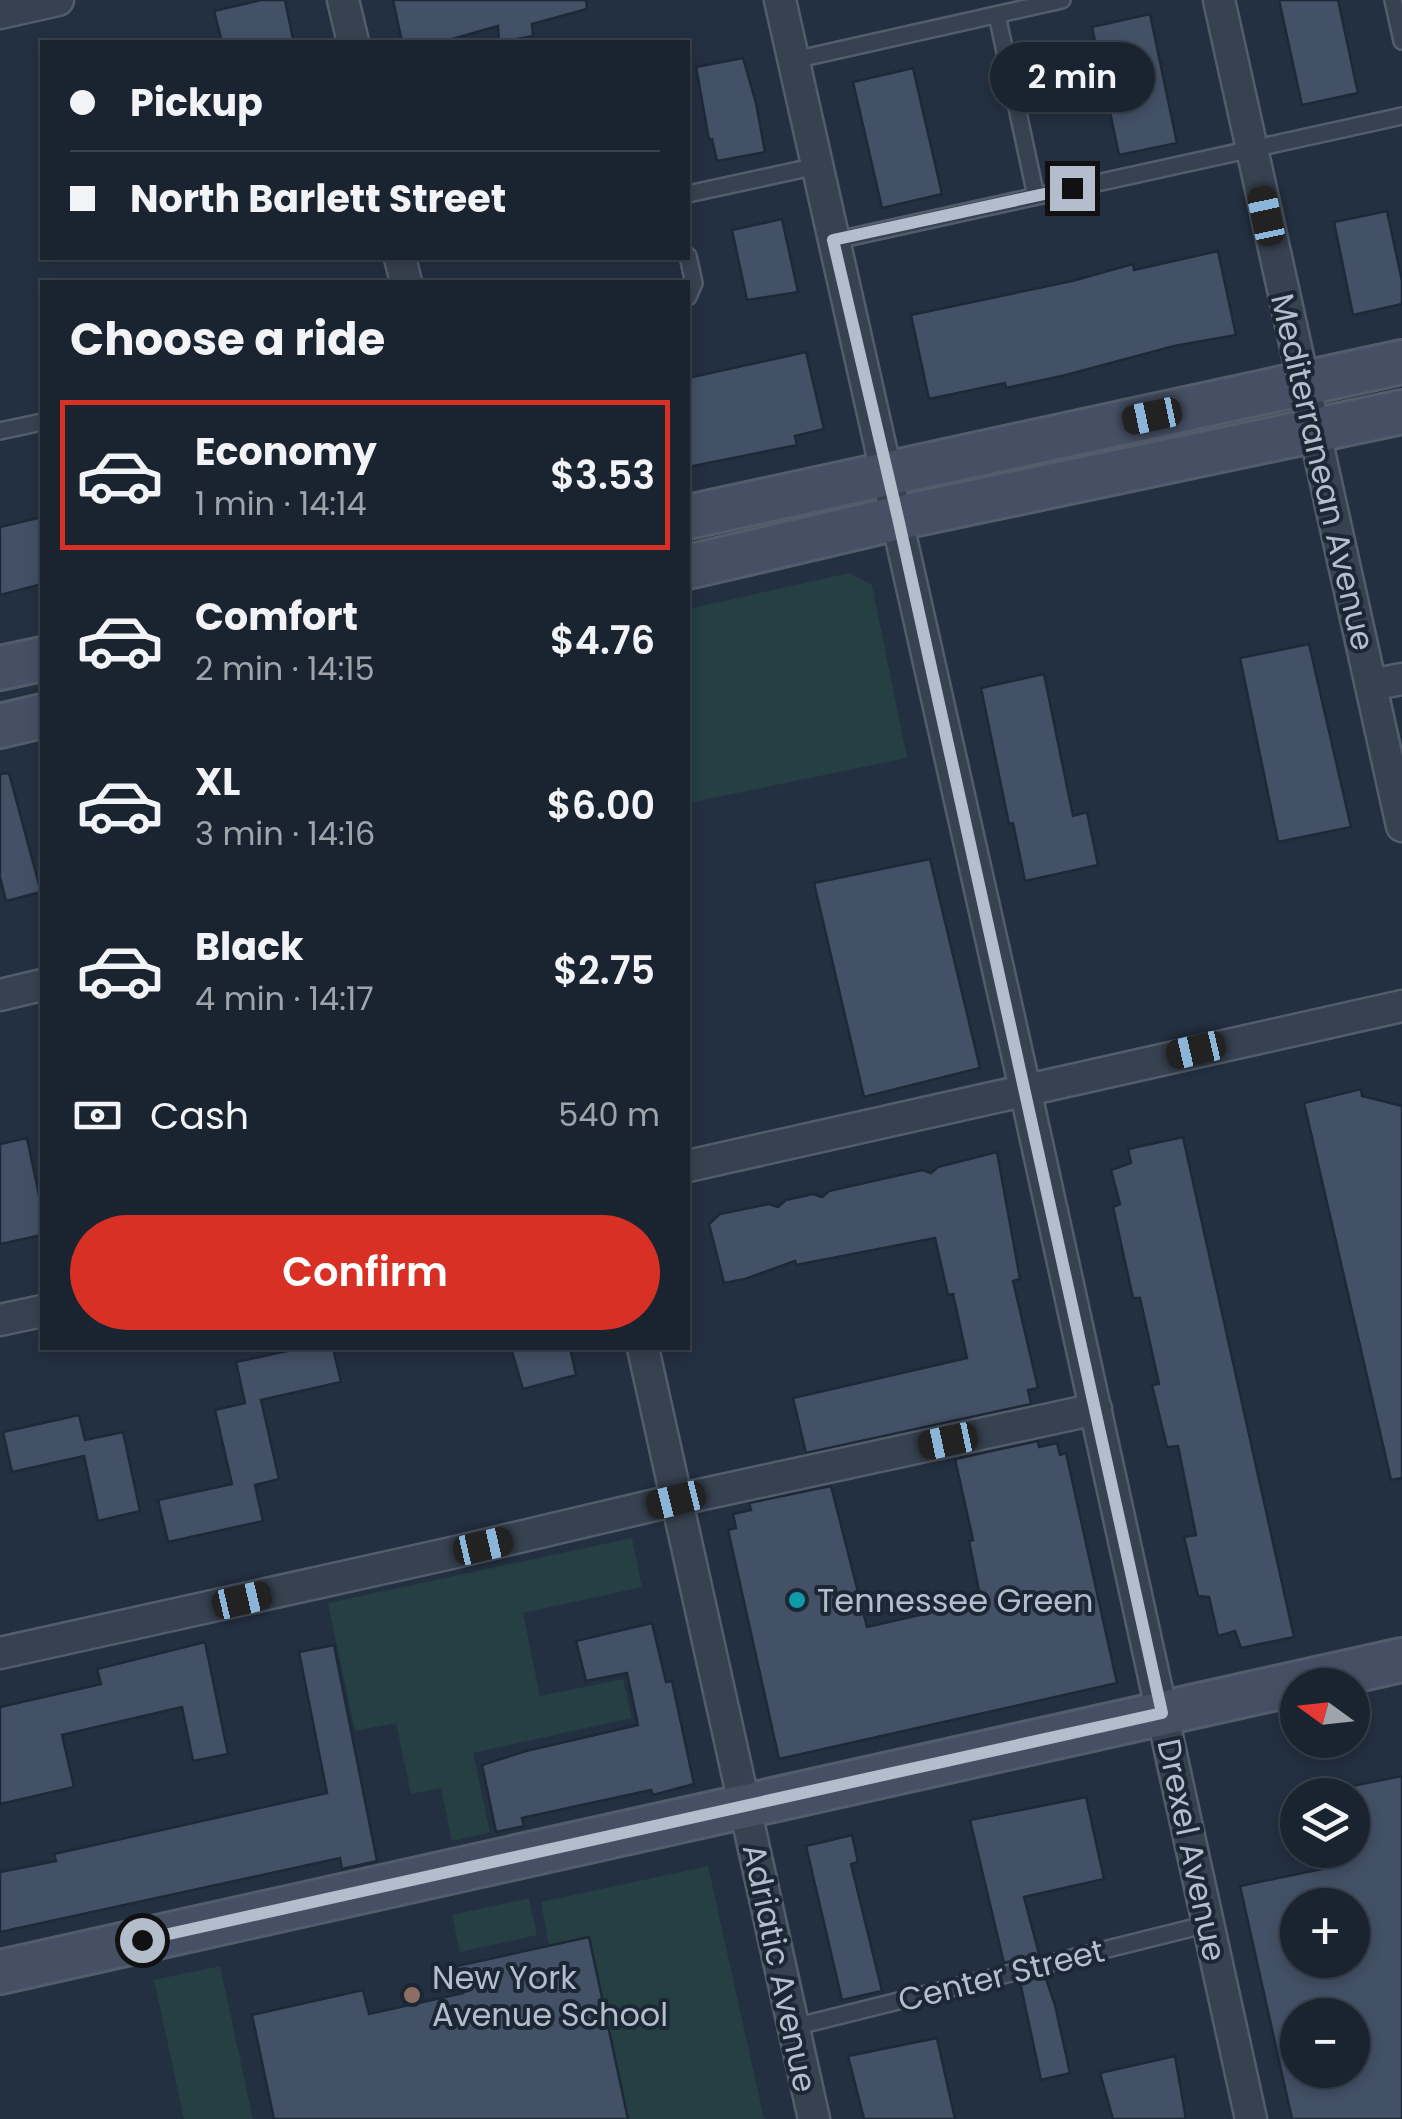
<!DOCTYPE html>
<meta charset="utf-8">
<style>
body{margin:0;font-family:Poppins,sans-serif;background:#232c39;color:#f1f3f6;height:100vh;display:flex;flex-direction:column;font-size:38px;white-space:nowrap}
*{box-sizing:border-box;margin:0}
p{font-size:32px;color:#9fa4ab}
.icon{flex:none;width:55px;height:55px;fill:none;stroke:currentColor;stroke-width:2;stroke-linecap:round;stroke-linejoin:round}
.map{position:relative;flex:1;overflow:hidden}
.panel{position:absolute;left:40px;top:280px;width:650px;height:1070px;display:flex;flex-direction:column;background:#1a2431;border-radius:0px;box-shadow:0 5px 15px #0003,0 0 0 2px #38414d}
.panel>*{flex:none}
.guide{position:absolute;left:40px;top:40px;width:650px;height:220px;border-radius:0px;box-shadow:0 5px 15px #0003,0 0 0 2px #38414d;display:grid;align-content:center;height:220px;padding:0 30px;background:#1a2431}
.needle{width:65px;rotate:285deg}
.controls{position:absolute;left:1280px;top:1668px;display:grid;gap:20px}
.controls a{display:grid;place-items:center;width:90px;height:90px;border-radius:50%;background:#1a2431;box-shadow:0 5px 15px #0003,0 0 0 2px #38414d;font-size:50px}
.end{position:absolute;width:45px;height:45px;margin:-22px;border:12px solid #b3bdcb;background:#111;box-shadow:0 0 0 5px #111}
.from{border-radius:50%}
.bubble{position:absolute;height:70px;border-radius:35px;background:#1a2431;box-shadow:0 5px 15px #0003,0 0 0 2px #38414d;font-size:32px;font-weight:600;line-height:70px;text-align:center}
.car{position:absolute;width:30px;height:60px;margin:-30px -15px;border-radius:12px;box-shadow:0 0 8px 2px #0007;background:linear-gradient(#222 24%,#8ab4d8 0 40%,#222 0 76%,#8ab4d8 0 86%,#222 0)}
.guide b{display:flex;align-items:center;gap:35px;height:95px;font-size:38px}
.guide b+b{border-top:2px solid #38414d}
.guide i{width:25px;height:25px;background:#f1f3f6}
ul{padding:0;list-style:none}
li{display:flex;align-items:center;gap:30px;height:150px;margin:0 20px 15px;padding:0 10px;border:5px solid transparent;border-radius:0px}
li div{flex:1}
li b{display:block;font-size:38px}
li em{font-style:normal;font-weight:600}
li.current{border-color:#d93025}
li>.icon{width:90px;height:90px;stroke-width:1.5}
h2{padding:0 30px;font-size:45px;line-height:120px}
.pay{display:flex;align-items:center;gap:25px;height:110px;padding:0 30px;font-size:38px}
.pay p{margin-inline-start:auto}
.button{display:flex;gap:20px;margin-top:auto;padding:20px 30px}
.button a{flex:1;height:115px;border-radius:60px;background:#d93025;color:#fff;font-size:40px;font-weight:600;line-height:115px;text-align:center}
.map>svg:first-child{display:block}
.green{fill:#253f42}
.building{fill:#435166;stroke:#1e2938;stroke-width:2.5;fill-rule:evenodd}
.lines{fill:none;stroke-linecap:round;stroke-linejoin:round}
.lane-casing{stroke:#525d6b;stroke-width:20}
.street-casing{stroke:#525d6b;stroke-width:35}
.secondary-casing{stroke:#525d6b;stroke-width:48}
.lane{stroke:#374251;stroke-width:15}
.street{stroke:#374251;stroke-width:30}
.secondary{stroke:#455064;stroke-width:42}
.route{stroke:#b3bdcb;stroke-width:12}
.culture-dot{fill:#0f9aa8;stroke:#1c2736;stroke-width:4}
.education-dot{fill:#8d6e63;stroke:#1c2736;stroke-width:4}
.labels{text-anchor:middle;dominant-baseline:central;stroke-width:8;stroke-linejoin:round;paint-order:stroke}
.street-label{font-size:32px;fill:#b3bdcb;stroke:#1c2736}
.poi-label{font-size:32px;fill:#b3bdcb;stroke:#1c2736;text-anchor:start}
</style>
<div class="map">
<svg width="1402" height="2119" viewBox="0 0 1402 2119">
<rect width="100%" height="100%" fill="#233041"/>
<g class="green">
<path d="M849,573L872,585L907,758L688,803V609Z"/>
<path d="M632,1538L642,1587L523,1613L540,1696L623,1679L632,1718L473,1753L490,1832L452,1841L441,1788L411,1794L396,1723L355,1731L328,1603Z"/>
<path d="M708,1866L764,2119H628L589,1938L549,1946L541,1902Z"/>
<path d="M529,1898L537,1935L460,1952L452,1915Z"/>
<path d="M220,1966L253,2119H184L154,1980Z"/>
</g>
<g class="building">
<path d="M261,0H285L293,39L278,42H222L214,11Z"/>
<path d="M393,0H586L587,9L532,24L533,36L517,39L499,42L498,26L442,42H402Z"/>
<path d="M1279,0H1338L1358,93L1302,105Z"/>
<path d="M1150,14L1177,143L1119,155L1092,27Z"/>
<path d="M743,58L756,103L765,152L717,161L712,139L709,140L696,67Z"/>
<path d="M913,68L942,194L882,208L853,82Z"/>
<path d="M1387,211L1402,281V304L1353,315L1334,222Z"/>
<path d="M782,219L798,292L747,300L732,230Z"/>
<path d="M1218,251L1236,335L1174,346L1066,375L1006,388L1005,383L929,399L911,315L1072,281L1133,264L1134,270Z"/>
<path d="M806,352L824,429L795,436L797,445L688,467V378Z"/>
<path d="M42,517V584L0,595V527Z"/>
<path d="M1309,644L1351,827L1278,842L1240,658Z"/>
<path d="M1044,674L1073,816L1087,812L1098,865L1025,881L1013,823L1009,824L981,688Z"/>
<path d="M9,773L41,892L6,901L0,877V774Z"/>
<path d="M930,859L980,1068L864,1097L814,883Z"/>
<path d="M1361,1089L1362,1096L1402,1106V1478L1391,1480L1304,1103Z"/>
<path d="M1183,1137L1294,1637L1241,1648L1235,1631L1218,1636L1209,1597L1198,1596L1184,1537L1196,1535L1178,1446L1167,1447L1152,1385L1159,1384L1140,1298H1133L1113,1207L1120,1204L1111,1170L1131,1163L1128,1149Z"/>
<path d="M27,1138L42,1209V1235L0,1244V1144Z"/>
<path d="M997,1152L1020,1279L1013,1281L1038,1388L1028,1390L1031,1404L806,1453L793,1398L967,1358L953,1294L948,1295L935,1238L796,1265L795,1261L745,1279L724,1283L709,1224L720,1214L769,1204L778,1207L786,1200L813,1194L822,1197L829,1191L922,1170L931,1173L938,1167Z"/>
<path d="M301,1348H333L341,1382L261,1400L279,1479L255,1485L263,1521L168,1542L158,1500L232,1484L215,1410L245,1403L236,1362Z"/>
<path d="M511,1348H570L576,1375L523,1389Z"/>
<path d="M79,1415L85,1440L123,1432L140,1511L98,1521L84,1456L12,1472L3,1432Z"/>
<path d="M1038,1441L1039,1447L1057,1443L1060,1455L1066,1453L1117,1683L779,1759L728,1530L736,1528L733,1514L751,1510L749,1503L831,1486L867,1627L981,1601L969,1541L973,1540L955,1459Z"/>
<path d="M652,1623L666,1682L672,1681L694,1784L653,1795L651,1790L522,1818L524,1826L496,1832L482,1765L526,1751L638,1725L627,1673L586,1681L576,1641Z"/>
<path d="M205,1642L228,1754L193,1761L182,1707L62,1735L74,1787L0,1804V1707L101,1684L97,1669Z"/>
<path d="M334,1645L377,1861L342,1869L340,1858L0,1932V1872L56,1861L54,1854L327,1793L299,1652Z"/>
<path d="M1402,1776V2119H1292L1240,1886L1341,1865L1337,1850H1352V1786ZM1298,1905H1352V1960H1298ZM1298,2015H1352V2070H1298Z"/>
<path d="M1086,1797L1104,1879L1024,1897L1039,1954L1004,1963L970,1820Z"/>
<path d="M852,1835L858,1862L851,1864L882,1991L842,2000L806,1846Z"/>
<path d="M589,1937L628,2119H274L252,2015L363,1990L369,2014L463,1993L457,1966Z"/>
<path d="M1045,1976L1055,2005L1070,2073L1041,2080L1020,1982Z"/>
<path d="M937,2038L955,2119H864L848,2056Z"/>
<path d="M1175,2056L1186,2119H1113L1100,2073Z"/>
</g>
<g class="lines">
<defs>
<g id="lane">
<path d="M1393,0L1402,41"/>
<path d="M997,15L1036,196"/>
<path d="M794,60L1062,0"/>
<path d="M688,194L817,166"/>
<path d="M833,241L1402,116"/>
<path d="M688,256L694,283L688,297"/>
<path d="M0,431L42,422"/>
<path d="M794,2027L1208,1924"/>
</g>
<g id="street">
<path d="M343,0L353,42"/>
<path d="M780,0L1025,1089L1251,2119"/>
<path d="M1219,0L1402,826"/>
<path d="M0,13L58,0"/>
<path d="M400,258L406,282"/>
<path d="M1371,685L1402,679"/>
<path d="M0,995L42,985"/>
<path d="M688,1166L1402,1006"/>
<path d="M0,1320L42,1311"/>
<path d="M643,1348L814,2119"/>
<path d="M0,1653L447,1554L676,1500L1096,1409"/>
</g>
<g id="secondary">
<path d="M688,517L1402,362"/>
<path d="M688,567L898,518L1402,412"/>
<path d="M0,668L42,659"/>
<path d="M0,726L42,716"/>
<path d="M0,1972L1402,1660"/>
</g>
</defs>
<use href="#lane" class="lane-casing"/>
<use href="#street" class="street-casing"/>
<use href="#secondary" class="secondary-casing"/>
<use href="#lane" class="lane"/>
<use href="#street" class="street"/>
<use href="#secondary" class="secondary"/>
</g>
<g class="lines">
<path class="route" d="M142,1940L1162,1713L898,518L833,240L1072,188"/>
</g>
<circle class="culture-dot" cx="797" cy="1600" r="10"/>
<circle class="education-dot" cx="412" cy="1995" r="10"/>
<g class="labels">
<g class="street-label">
<text transform="translate(1323 472) rotate(77)">Mediterranean Avenue</text>
<text transform="translate(1192 1850) rotate(78)">Drexel Avenue</text>
<text transform="translate(780 1968) rotate(78)">Adriatic Avenue</text>
<text transform="translate(1001 1975) rotate(-14)">Center Street</text>
</g>
<g class="poi-label">
<text x="817" y="1600">Tennessee Green</text>
<text x="432" y="1977">New York<tspan x="432" dy="37">Avenue School</tspan></text>
</g>
</g>
</svg>
<div class="controls">
<a><svg class="needle" viewBox="-14 -14 28 28"><path d="M0-13l5 13h-10z" fill="#e53935"/><path d="M0 13l5-13h-10z" fill="#9fa4ab"/></svg></a>
<a><svg class="icon" aria-label="layers" viewBox="0 0 24 24"><path d="M12 4l9 5-9 5-9-5zM3 14l9 5 9-5"/></svg></a>
<a>+</a>
<a>−</a>
</div>
<i class="end from" style="left:142px;top:1940px"></i>
<i class="end" style="left:1072px;top:188px"></i>
<div class="bubble" style="left:990px;top:42px;width:165px">2 min</div>
<i class="car" style="left:1266px;top:216px;rotate:348deg"></i>
<i class="car" style="left:1152px;top:416px;rotate:258deg"></i>
<i class="car" style="left:1196px;top:1050px;rotate:257deg"></i>
<i class="car" style="left:948px;top:1441px;rotate:258deg"></i>
<i class="car" style="left:676px;top:1500px;rotate:256deg"></i>
<i class="car" style="left:483px;top:1546px;rotate:77deg"></i>
<i class="car" style="left:242px;top:1600px;rotate:77deg"></i>
<div class="guide">
<b><i class="from"></i>Pickup</b>
<b><i></i>North Barlett Street</b>
</div>
<section class="panel">
<h2>Choose a ride</h2>
<ul>
<li class="current"><svg class="icon" aria-label="car" viewBox="0 0 24 24"><path d="M5 17H2v-5l4-1 3-4h7l3 4 3 1v5h-3M9 17h6M6 11h13"/><circle cx="7" cy="17" r="2"/><circle cx="17" cy="17" r="2"/></svg><div><b>Economy</b><p>1 min · 14:14</p></div><em>$3.53</em></li>
<li><svg class="icon" aria-label="car" viewBox="0 0 24 24"><path d="M5 17H2v-5l4-1 3-4h7l3 4 3 1v5h-3M9 17h6M6 11h13"/><circle cx="7" cy="17" r="2"/><circle cx="17" cy="17" r="2"/></svg><div><b>Comfort</b><p>2 min · 14:15</p></div><em>$4.76</em></li>
<li><svg class="icon" aria-label="car" viewBox="0 0 24 24"><path d="M5 17H2v-5l4-1 3-4h7l3 4 3 1v5h-3M9 17h6M6 11h13"/><circle cx="7" cy="17" r="2"/><circle cx="17" cy="17" r="2"/></svg><div><b>XL</b><p>3 min · 14:16</p></div><em>$6.00</em></li>
<li><svg class="icon" aria-label="car" viewBox="0 0 24 24"><path d="M5 17H2v-5l4-1 3-4h7l3 4 3 1v5h-3M9 17h6M6 11h13"/><circle cx="7" cy="17" r="2"/><circle cx="17" cy="17" r="2"/></svg><div><b>Black</b><p>4 min · 14:17</p></div><em>$2.75</em></li>
</ul>
<div class="pay"><svg class="icon" aria-label="cash" viewBox="0 0 24 24"><path d="M3 7h18v10H3z"/><circle cx="12" cy="12" r="2"/></svg>Cash<p>540 m</p></div>
<div class="button"><a>Confirm</a></div>
</section>
</div>
